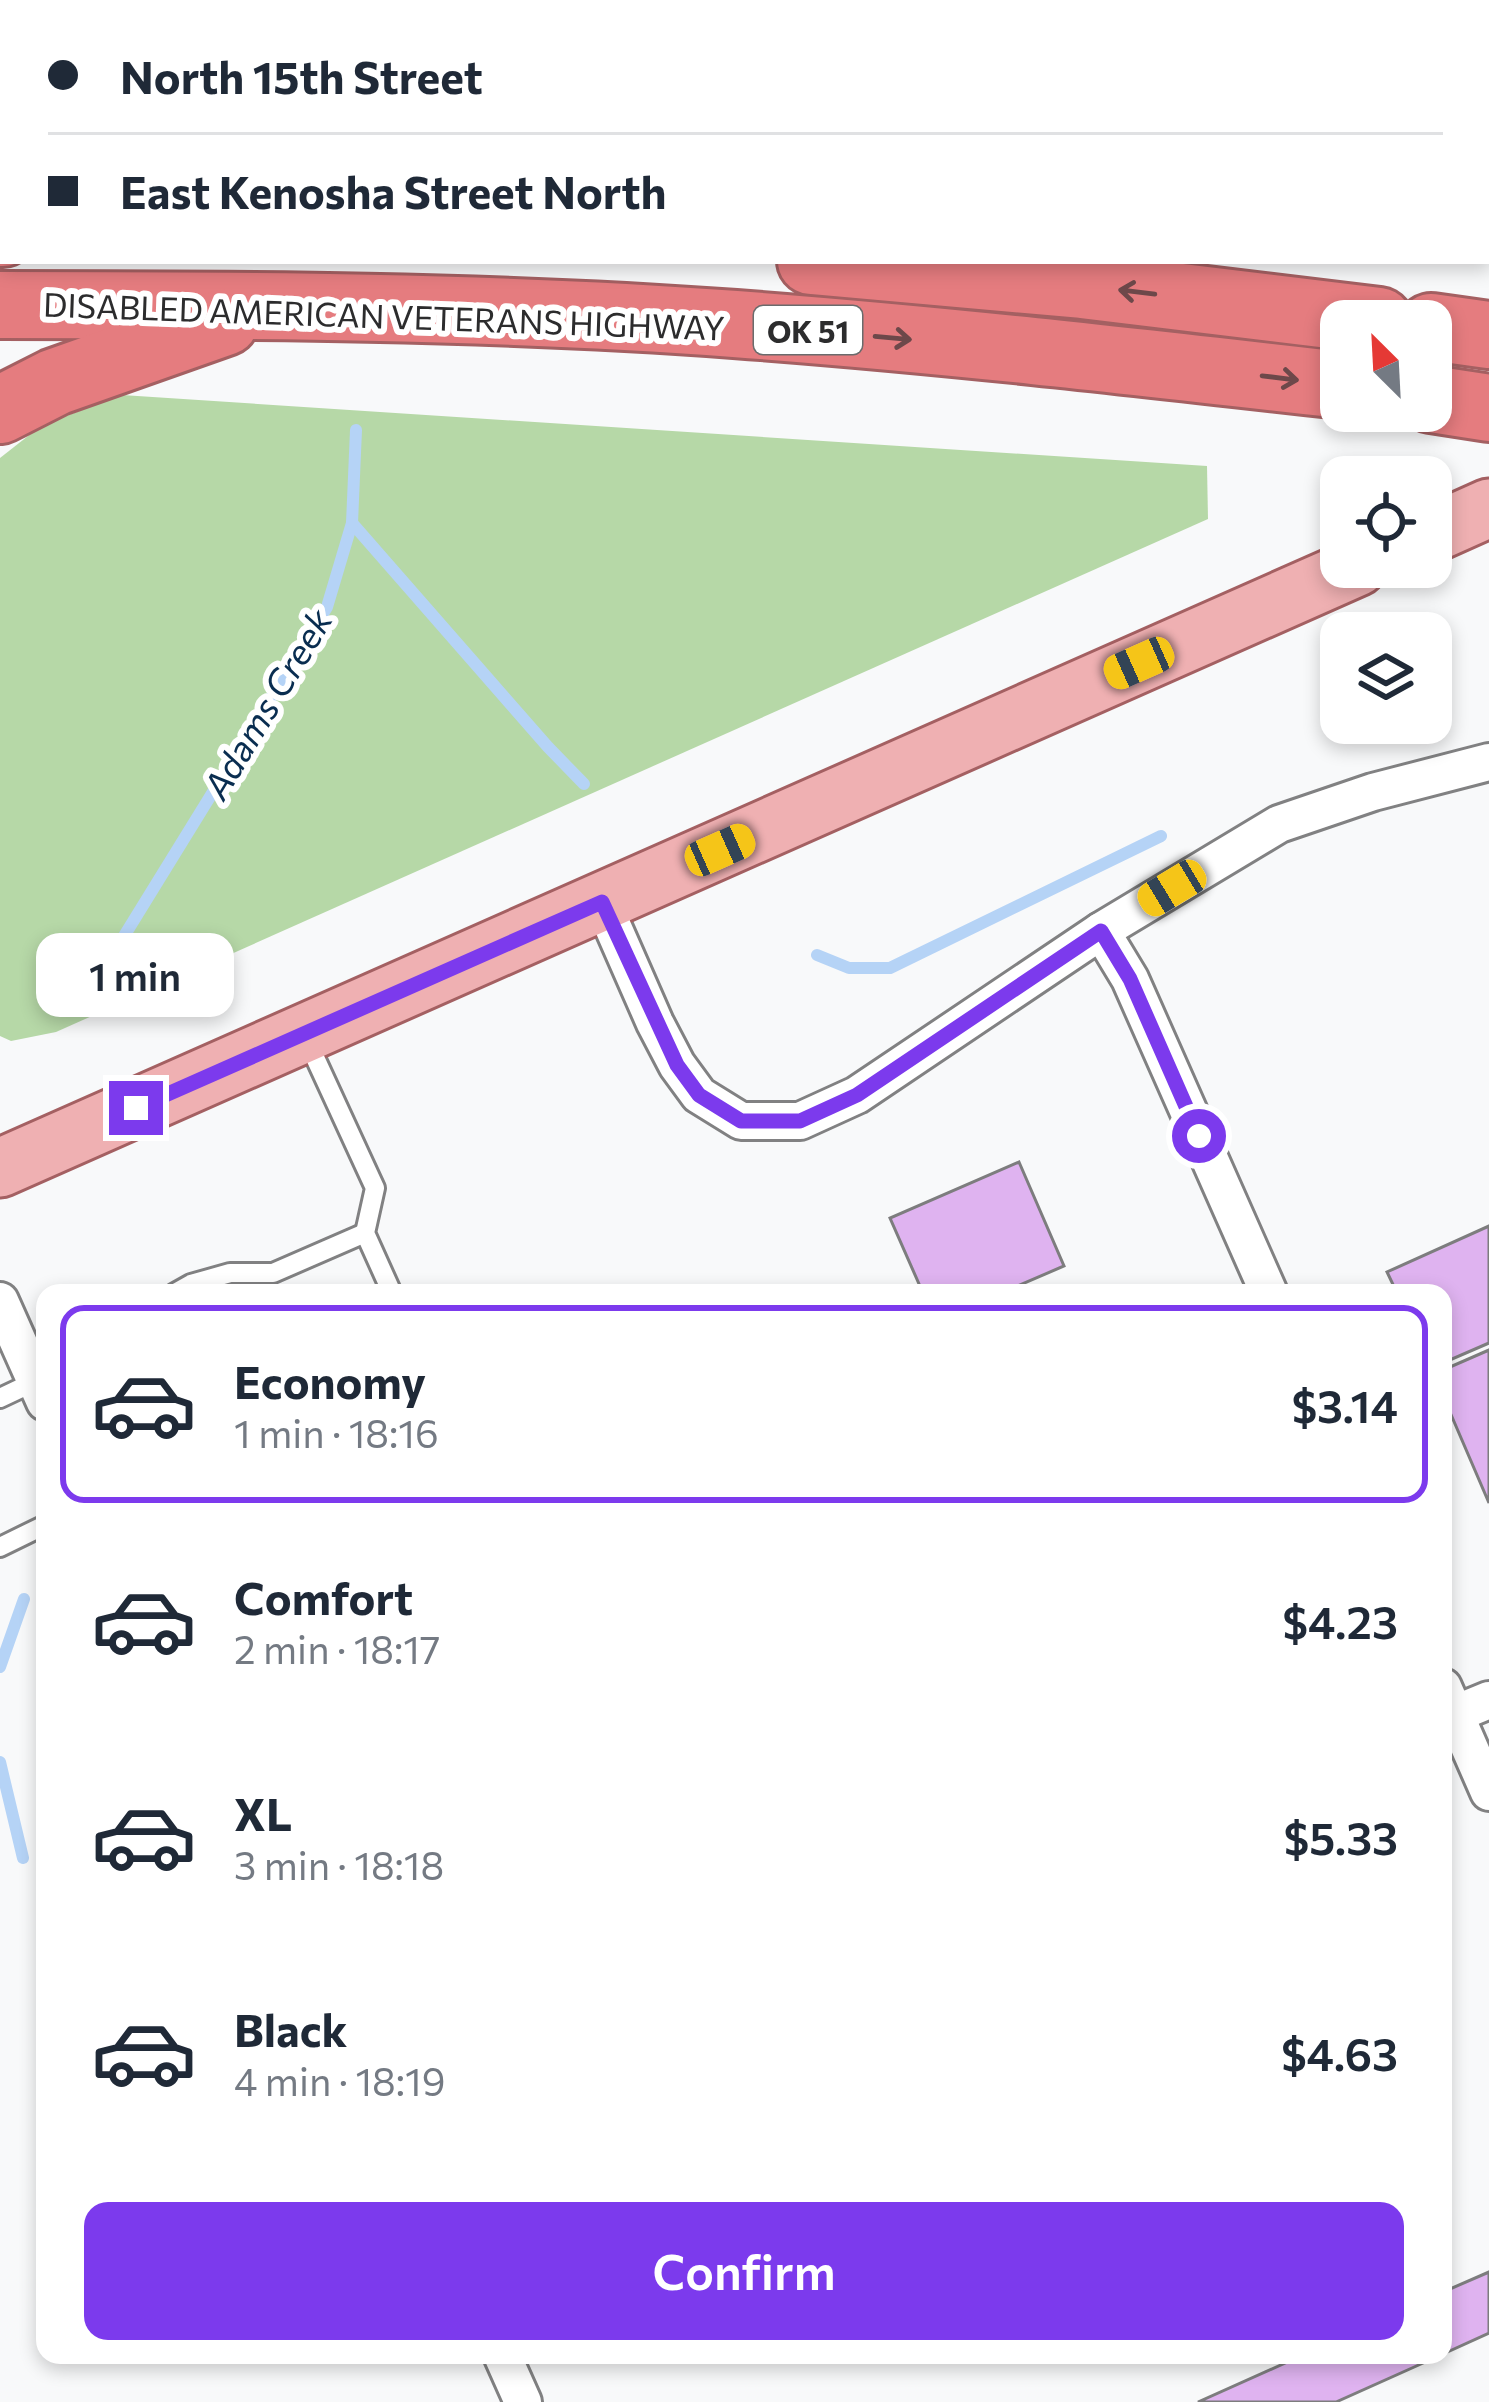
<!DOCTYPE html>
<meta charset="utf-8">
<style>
body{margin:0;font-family:Commissioner,sans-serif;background:#f6f6f7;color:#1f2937;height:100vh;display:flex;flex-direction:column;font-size:45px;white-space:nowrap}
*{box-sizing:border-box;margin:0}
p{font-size:39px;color:#747a83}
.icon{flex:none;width:66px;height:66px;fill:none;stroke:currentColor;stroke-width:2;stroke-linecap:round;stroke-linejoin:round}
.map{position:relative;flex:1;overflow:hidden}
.panel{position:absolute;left:36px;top:1284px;width:1416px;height:1080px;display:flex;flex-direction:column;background:#fff;border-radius:24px;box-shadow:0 6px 18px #0003}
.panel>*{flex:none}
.banner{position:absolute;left:0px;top:0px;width:1491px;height:264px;box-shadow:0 6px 18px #0003;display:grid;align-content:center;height:264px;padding:0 48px;background:#fff}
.needle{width:78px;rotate:336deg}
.controls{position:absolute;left:1320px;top:300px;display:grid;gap:24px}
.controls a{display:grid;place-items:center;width:132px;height:132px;border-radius:24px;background:#fff;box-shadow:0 6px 18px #0003;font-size:60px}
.end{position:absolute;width:54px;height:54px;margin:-27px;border:15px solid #7c3aed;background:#fff;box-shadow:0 0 0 6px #fff}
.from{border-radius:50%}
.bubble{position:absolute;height:84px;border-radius:24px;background:#fff;box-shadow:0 6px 18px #0003;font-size:39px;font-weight:600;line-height:84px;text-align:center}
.car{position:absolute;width:36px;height:72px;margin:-36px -18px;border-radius:15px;box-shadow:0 0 9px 3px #0007;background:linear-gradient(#f5c518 24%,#345 0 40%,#f5c518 0 76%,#345 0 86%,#f5c518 0)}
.banner b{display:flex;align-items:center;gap:42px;height:114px;font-size:45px}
.banner b+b{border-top:3px solid #e0e1e3}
.banner i{width:30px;height:30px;background:#1f2937}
ul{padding:21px 0 0;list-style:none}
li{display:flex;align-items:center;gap:36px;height:198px;margin:0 24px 18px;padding:0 24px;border:6px solid transparent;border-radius:24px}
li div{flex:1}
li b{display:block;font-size:45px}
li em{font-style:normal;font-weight:600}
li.current{border-color:#7c3aed}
li>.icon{width:108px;height:108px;stroke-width:1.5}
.cta{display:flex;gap:24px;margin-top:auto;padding:24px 48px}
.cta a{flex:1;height:138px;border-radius:24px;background:#7c3aed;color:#fff;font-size:48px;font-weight:600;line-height:138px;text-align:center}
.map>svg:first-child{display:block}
.green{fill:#b6d8a7}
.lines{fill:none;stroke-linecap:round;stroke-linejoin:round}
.stream{stroke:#b5d3f6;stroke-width:12}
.building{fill:#dfb3f0;stroke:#7d7d7e;stroke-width:3}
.service-casing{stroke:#818182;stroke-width:24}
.minor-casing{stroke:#818182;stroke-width:42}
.primary-casing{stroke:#a46062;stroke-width:63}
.motorway-casing{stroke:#a46062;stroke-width:72}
.service{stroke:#fff;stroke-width:18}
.minor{stroke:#fff;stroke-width:36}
.primary{stroke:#efb0b2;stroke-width:57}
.motorway{stroke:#e57c7f;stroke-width:66}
.oneway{stroke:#6d484a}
.route{stroke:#7c3aed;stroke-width:15}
.labels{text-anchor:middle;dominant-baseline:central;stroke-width:12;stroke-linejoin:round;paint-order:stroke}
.shield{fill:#fff;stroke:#6b6b6c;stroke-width:3}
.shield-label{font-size:30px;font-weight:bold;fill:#2c2c2d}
.street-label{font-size:33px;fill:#2c2c2d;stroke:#fff}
.water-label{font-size:36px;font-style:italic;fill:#092d50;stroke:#fff}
</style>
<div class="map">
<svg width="1489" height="2402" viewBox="0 0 1489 2402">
<rect width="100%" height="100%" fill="#f8f9fa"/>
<g class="green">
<path d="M409,0H1272L1273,3H402Z"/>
<path d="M122,395L1207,466L1208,519L56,1032L11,1041L0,1036V458L42,425Z"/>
</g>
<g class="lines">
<g class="stream">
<path d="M352,523L548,747L584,784"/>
<path d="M113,954L327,607L352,523L356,430"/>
<path d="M817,955L849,968H890L1161,836"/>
<path d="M0,1667L24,1599"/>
<path d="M0,1762L23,1858"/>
</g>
</g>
<g class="building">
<path d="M1019,1162L1064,1266L1001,1293H923L890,1218Z"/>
<path d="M1489,1226V1343L1443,1363V1293H1397L1387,1272Z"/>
<path d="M1489,1350V1503L1443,1396V1370Z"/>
<path d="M1489,2272V2333L1443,2354V2292Z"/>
<path d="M1303,2355H1441L1336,2402H1198Z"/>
</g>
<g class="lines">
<defs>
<g id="service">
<path d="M306,1038L375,1188L365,1233L392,1293"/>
<path d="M175,1293L191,1284L230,1273H273L365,1233"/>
<path d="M0,1398L36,1381"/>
<path d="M0,1547L45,1525"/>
</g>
<g id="minor">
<path d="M602,902L655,1023L677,1065L699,1095L741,1121H800L857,1095L1101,931L1279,824L1373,792L1489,762"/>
<path d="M1101,931L1130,979L1269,1293"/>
<path d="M0,1301L45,1402"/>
<path d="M1443,1687L1489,1792"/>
<path d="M1455,1714L1489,1700"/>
<path d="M502,2355L523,2402"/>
</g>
<g id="primary">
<path d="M1431,534L1489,508"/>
<path d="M0,1168L1357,567"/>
</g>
<g id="motorway">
<path d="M1302,0L1303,3"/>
<path d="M364,3L371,0"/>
<path d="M0,118H3"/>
<path d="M1488,224H1489"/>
<path d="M0,233H3"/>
<path d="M811,261L1082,285L1379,321"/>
<path d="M0,305C245,305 491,306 735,324C938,339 1139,362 1341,385"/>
<path d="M1431,327L1489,335"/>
<path d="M1431,399L1489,408"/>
<path d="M0,410L55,382L225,322"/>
</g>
</defs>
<use href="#service" class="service-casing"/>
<use href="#minor" class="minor-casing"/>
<use href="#primary" class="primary-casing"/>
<use href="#motorway" class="motorway-casing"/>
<use href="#service" class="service"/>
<use href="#minor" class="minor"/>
<use href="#primary" class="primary"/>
<use href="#motorway" class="motorway"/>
</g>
<defs><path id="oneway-shaft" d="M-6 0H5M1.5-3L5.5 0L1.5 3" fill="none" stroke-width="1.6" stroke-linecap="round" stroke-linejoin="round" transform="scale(3)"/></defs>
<g class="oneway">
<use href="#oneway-shaft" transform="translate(1137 292) rotate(-173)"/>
<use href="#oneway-shaft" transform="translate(893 338) rotate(5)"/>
<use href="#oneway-shaft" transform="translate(1280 378) rotate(7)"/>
</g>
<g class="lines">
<path class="route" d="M136,1108L602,902L677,1065L699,1095L741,1121H800L857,1095L1101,931L1130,979L1199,1136"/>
</g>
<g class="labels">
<rect class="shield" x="754" y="306" width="108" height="48" rx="9"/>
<g class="shield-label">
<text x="808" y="330">OK 51</text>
</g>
<g class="street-label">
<text transform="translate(384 315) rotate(2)">DISABLED AMERICAN VETERANS HIGHWAY</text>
</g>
<g class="water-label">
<text transform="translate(266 703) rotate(-59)">Adams Creek</text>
</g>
</g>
</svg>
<div class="controls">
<a><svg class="needle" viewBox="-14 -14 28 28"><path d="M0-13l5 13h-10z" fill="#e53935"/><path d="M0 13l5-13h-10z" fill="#747a83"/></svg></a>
<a><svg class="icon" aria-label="locate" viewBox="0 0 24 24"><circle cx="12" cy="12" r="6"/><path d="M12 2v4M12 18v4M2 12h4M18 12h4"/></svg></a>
<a><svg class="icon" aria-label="layers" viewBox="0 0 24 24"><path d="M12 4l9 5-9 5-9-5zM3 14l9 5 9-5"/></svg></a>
</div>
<i class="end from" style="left:1199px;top:1136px"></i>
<i class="end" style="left:136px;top:1108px"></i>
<div class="bubble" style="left:36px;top:933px;width:198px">1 min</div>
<i class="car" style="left:1139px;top:663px;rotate:246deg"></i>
<i class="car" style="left:720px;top:850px;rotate:66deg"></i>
<i class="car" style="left:1172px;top:888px;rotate:239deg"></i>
<div class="banner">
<b><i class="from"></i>North 15th Street</b>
<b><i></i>East Kenosha Street North</b>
</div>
<section class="panel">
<ul>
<li class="current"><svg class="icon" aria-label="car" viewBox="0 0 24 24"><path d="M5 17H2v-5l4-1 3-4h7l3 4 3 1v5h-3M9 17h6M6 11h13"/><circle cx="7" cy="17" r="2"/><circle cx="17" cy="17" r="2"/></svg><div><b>Economy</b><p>1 min · 18:16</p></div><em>$3.14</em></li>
<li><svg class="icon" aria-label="car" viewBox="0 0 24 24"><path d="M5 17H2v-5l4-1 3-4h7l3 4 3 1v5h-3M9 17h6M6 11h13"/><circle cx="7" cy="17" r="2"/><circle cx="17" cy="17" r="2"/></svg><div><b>Comfort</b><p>2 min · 18:17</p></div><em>$4.23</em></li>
<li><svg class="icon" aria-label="car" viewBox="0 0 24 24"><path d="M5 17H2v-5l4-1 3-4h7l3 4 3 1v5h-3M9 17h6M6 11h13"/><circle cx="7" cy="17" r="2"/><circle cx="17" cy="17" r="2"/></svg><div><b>XL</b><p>3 min · 18:18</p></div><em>$5.33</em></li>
<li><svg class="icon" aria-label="car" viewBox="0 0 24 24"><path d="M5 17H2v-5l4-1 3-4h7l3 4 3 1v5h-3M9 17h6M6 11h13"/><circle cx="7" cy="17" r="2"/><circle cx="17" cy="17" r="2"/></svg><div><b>Black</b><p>4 min · 18:19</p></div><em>$4.63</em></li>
</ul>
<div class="cta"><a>Confirm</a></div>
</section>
</div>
